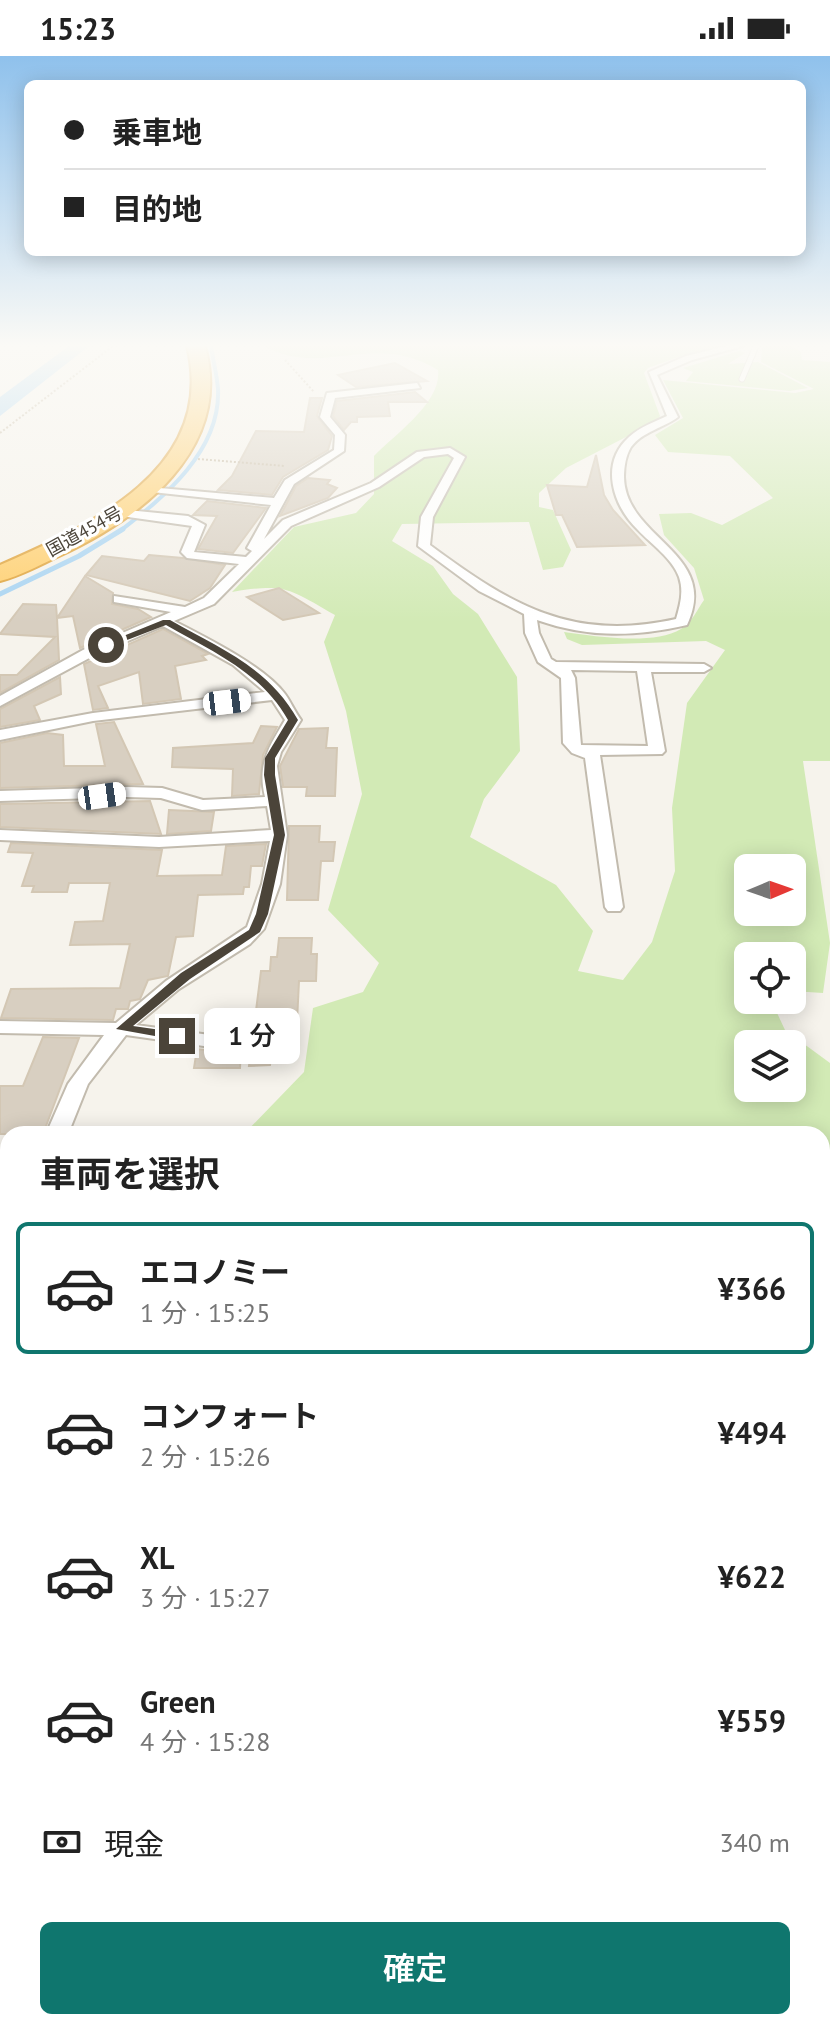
<!DOCTYPE html>
<html lang="ja">
<meta charset="utf-8">
<style>
body{margin:0;font-family:"PT Sans","Noto Sans JP",sans-serif;background:#f6f6f6;color:#222;height:100vh;display:flex;flex-direction:column;font-size:30px;white-space:nowrap}
*{box-sizing:border-box;margin:0}
p{font-size:26px;color:#767676}
.icon{flex:none;width:44px;height:44px;fill:none;stroke:currentColor;stroke-width:2;stroke-linecap:round;stroke-linejoin:round}
.map{position:relative;flex:1;overflow:hidden}
.side{position:absolute;left:0px;top:1070px;width:830px;height:904px;display:flex;flex-direction:column;background:#fff;border-radius:24px 24px 0 0;box-shadow:0 4px 20px #0003}
.side>*{flex:none}
.banner{position:absolute;left:24px;top:24px;width:782px;height:176px;border-radius:12px;box-shadow:0 4px 20px #0003;display:grid;align-content:center;height:176px;padding:0 40px;background:#fff}
.needle{width:52px;rotate:88deg}
.fabs{position:absolute;left:734px;top:798px;display:grid;gap:16px}
.fabs a{display:grid;place-items:center;width:72px;height:72px;border-radius:12px;background:#fff;box-shadow:0 4px 20px #0003;font-size:40px}
.end{position:absolute;width:36px;height:36px;margin:-18px;border:10px solid #4b4439;background:#fff;box-shadow:0 0 0 4px #fff}
.from{border-radius:50%}
.bubble{position:absolute;height:56px;border-radius:12px;background:#fff;box-shadow:0 4px 20px #0003;font-size:26px;font-weight:600;line-height:56px;text-align:center}
.car{position:absolute;width:24px;height:48px;margin:-24px -12px;border-radius:10px;box-shadow:0 0 6px 2px #0007;background:linear-gradient(#fff 24%,#345 0 40%,#fff 0 76%,#345 0 86%,#fff 0)}
.banner b{display:flex;align-items:center;gap:28px;height:76px;font-size:30px}
.banner b+b{border-top:2px solid #e0e0e0}
.banner i{width:20px;height:20px;background:#222}
ul{padding:0;list-style:none}
li{display:flex;align-items:center;gap:24px;height:132px;margin:0 16px 12px;padding:0 24px;border:4px solid transparent;border-radius:12px}
li div{flex:1}
li b{display:block;font-size:30px}
li em{font-style:normal;font-weight:600}
li.current{border-color:#0f766e}
li>.icon{width:72px;height:72px;stroke-width:1.5}
h2{padding:0 40px;font-size:36px;line-height:96px}
.pay{display:flex;align-items:center;gap:20px;height:88px;padding:0 40px;font-size:30px}
.pay p{margin-inline-start:auto}
.primary-button{display:flex;gap:16px;margin-top:auto;padding:16px 40px}
.primary-button a{flex:1;height:92px;border-radius:12px;background:#0f766e;color:#fff;font-size:32px;font-weight:600;line-height:92px;text-align:center}
.status{display:flex;justify-content:space-between;align-items:center;height:56px;padding:0 40px;background:#fff;direction:ltr}
.status svg{height:22px;fill:currentColor}
.map>svg:first-child{display:block}
.green{fill:#d2eab5;fill-rule:evenodd}
.water{fill:#a9d4f2}
.lines{fill:none;stroke-linecap:round;stroke-linejoin:round}
.stream-far1{stroke:#a9d4f2;stroke-width:4}
.stream{stroke:#a9d4f2;stroke-width:5}
.building{fill:#d8cfc1;stroke:#d3c7b4;stroke-width:2}
.lane-casing{stroke:#c2bbae;stroke-width:7}
.street-casing{stroke:#c2bbae;stroke-width:4}
.highway-casing{stroke:#e0a43c;stroke-width:4}
.path-far1{stroke:#c4b79f;stroke-width:2;stroke-dasharray:2 2;stroke-linecap:butt}
.path{stroke:#c4b79f;stroke-width:5;stroke-dasharray:5 5;stroke-linecap:butt}
.lane{stroke:#fff;stroke-width:5}
.street{fill:#fff;fill-rule:evenodd}
.highway{fill:#ffcf6e;fill-rule:evenodd}
.route{fill:#4b4439}
.labels{text-anchor:middle;dominant-baseline:central;stroke-width:6;stroke-linejoin:round;paint-order:stroke}
.far-street-label{font-size:18px;fill:#4b4439;stroke:#fff}
</style>
<div class="status"><b>15:23</b><svg viewBox="0 0 49 12"><path d="M0 12V9h3v3zM5 12V6h3v6zM10 12V3h3v9zM15 12V0h3v12zM26 1h20v11H26zM47 4h2v5h-2z"/></svg></div>
<div class="map">
<svg width="830" height="1974" viewBox="0 0 830 1974">
<rect width="100%" height="100%" fill="#f6f3ec"/>
<g class="green">
<path d="M264,290H726L684,299L648,312L644,317L660,360L657,365L566,412L539,437V451L553,454L571,494L563,511L543,514L529,466L402,468L392,485L433,510L453,538L478,558L517,621L520,695L484,743L470,781L556,829L593,875L578,915L623,924L652,886L675,815L672,752L687,647L725,594L706,585L582,589L567,583L564,576C594,580 653,590 681,573C692,566 697,554 704,544L694,512L664,479L659,458L691,457L722,469L773,442L730,400L668,396L655,379L683,362L663,324L795,337L814,333L761,306L762,290H792L801,296L802,304L830,306V705H803L830,887L823,937L792,935V900H748V944H771L785,974L830,1007V1103L822,1109V1078H244L304,1016L313,952L363,936L379,907L328,854L362,738L346,655L324,586L335,559C288,532 286,527 232,536L294,471L356,457L374,438V400C395,378 442,346 438,314C372,274 324,323 264,290ZM748,812H792V856H748ZM748,988H792V1032H748Z"/>
<path d="M739,295L745,297L728,308L758,306L808,332L790,335L686,325L693,316L683,312Z"/>
<path d="M830,1831V1974H584L581,1966H822V1837Z"/>
</g>
<path class="water" d="M69,290H89L0,360V341Z"/>
<g class="lines">
<path class="stream-far1" d="M120,475C164,441 221,395 218,333C217,319 213,304 211,290"/>
<path class="stream" d="M0,538L79,500L123,473"/>
</g>
<g class="building">
<path d="M395,307L427,325L356,331L338,319Z"/>
<path d="M415,336L427,346H388L390,360L357,361V366H351L344,374L333,360L337,345Z"/>
<path d="M310,342H322L317,360L332,380L328,394L283,421L272,439L218,434L232,420L256,375L304,376Z"/>
<path d="M596,399L604,439L613,454L645,489L577,491L562,459H556L547,429L587,431Z"/>
<path d="M308,422L330,424L327,428L337,432L328,442L280,460L296,430Z"/>
<path d="M207,445L266,452L233,497L198,493L217,460L193,459Z"/>
<path d="M149,499L183,502L225,509L210,532L190,545L86,519L102,500L144,505Z"/>
<path d="M85,520L113,537L112,548L138,553L151,561L80,592L73,560L57,562L59,604L0,637V619H17L55,581L0,578L23,548L56,549L57,562Z"/>
<path d="M279,532L319,557L283,564L247,541Z"/>
<path d="M163,573L208,598L202,600L206,604L175,610L181,643L143,648L139,616L98,630L108,652L93,654L84,608Z"/>
<path d="M60,621L61,638L34,650L40,664L0,671V653Z"/>
<path d="M114,666L143,728L0,732V687L47,677L63,679L64,710H105L96,668Z"/>
<path d="M261,670L277,671L263,699L259,738L232,740L233,713L172,711L173,692L253,687Z"/>
<path d="M328,672L326,692H337L335,740H306L307,731H283L280,710L299,673Z"/>
<path d="M150,745L161,778L0,771V748Z"/>
<path d="M169,754L214,756L211,775L167,778Z"/>
<path d="M289,770H320L319,786H335L333,805H321L318,844H287Z"/>
<path d="M11,787L162,794L157,820L222,819L226,790L266,788L262,810H251L249,831H244L243,838L198,839L193,880L176,881L168,920L148,924L140,943L130,945L128,953H116L113,964L1,962L11,933L120,932L130,888L70,889L75,866L103,865L110,827H69L67,836H32L34,830H22L33,797L8,796Z"/>
<path d="M279,882H312L311,898H317L316,925H299L296,986H291V1002H271L270,1009L249,1010L261,915H270L271,901H277Z"/>
<path d="M43,981L79,982L43,1078H0V1030H23Z"/>
<path d="M241,992L240,1012H194L197,993L232,997Z"/>
</g>
<g class="lines">
<defs>
<path id="lane" d="M742,323L756,290"/>
<g id="street">
<path d="M727,290H743L692,304L657,319L678,361C664,372 643,375 631,391C626,399 624,411 624,421C625,483 721,497 687,569C635,581 588,582 537,564L539,577L551,603L556,606L704,608L711,612L704,616H651L665,695L662,698L600,699L623,851L620,855H608L605,851L585,702L572,697L563,687L561,622L538,606L525,577L524,558L479,535L418,490L421,461L454,402L448,398L424,401L379,431L291,470L214,548L174,565C207,582 264,610 285,638C289,643 295,656 301,664L281,696L277,710L287,779L280,828L264,873L250,888L179,933L136,969L232,982L242,988L232,994L126,979L88,1028L68,1078H46L68,1028L104,979L0,977V965L116,967L166,925L247,871L262,828L270,785L159,791L0,784V774L159,781L271,774L267,750L202,754L161,742L127,741L0,745V735L127,731L162,732L203,744L265,741C257,708 269,691 285,664L272,644L93,665L0,684V674L93,657L265,636L233,609L163,570L93,600L0,650V640L83,594L171,556L114,546V540L185,551L204,542L239,508L187,502L181,496L192,470L121,460L117,459V453L188,460L205,469L194,496L246,501L252,495L247,492L271,449L152,436L146,433L148,431L274,442L285,424L334,394L335,379L320,361L327,337L417,327L420,332L335,342L330,361L345,379L344,395L294,428L264,483L283,464L371,427L417,396L450,392L465,401L433,461L430,489C511,549 572,586 676,563C680,549 684,536 679,521C672,502 651,488 638,474C613,450 599,408 629,381C640,371 654,366 667,360L649,316L686,300ZM571,614L637,615L648,690L581,689L575,622Z"/>
<path d="M8,1205V1234L0,1237V1207Z"/>
<path d="M830,1450V1480L822,1483V1452Z"/>
<path d="M8,1471V1495L0,1496V1472Z"/>
<path d="M0,1596L8,1600V1645L0,1642Z"/>
<path d="M8,1646V1675L0,1678V1649Z"/>
<path d="M46,1966H83L79,1974H42Z"/>
<path d="M190,1966H226L229,1974H193Z"/>
</g>
<path id="highway" d="M187,290H205C234,394 138,464 57,501C38,510 20,520 0,525V509C89,470 218,413 187,290Z"/>
</defs>
<use href="#lane" class="lane-casing"/>
<use href="#street" class="street-casing"/>
<use href="#highway" class="highway-casing"/>
<g class="path-far1">
<path d="M285,304L314,336"/>
<path d="M0,377L113,290"/>
<path d="M198,403L285,410"/>
</g>
<path class="path" d="M0,1152H8"/>
<use href="#lane" class="lane"/>
<use href="#street" class="street"/>
<use href="#highway" class="highway"/>
</g>
<linearGradient id="sky" x2="0" y2="1"><stop stop-color="#8fc1ec"/><stop offset="0.51" stop-color="#fbfaf6"/><stop offset="1" stop-color="#fbfaf6" stop-opacity="0"/></linearGradient>
<rect width="830" height="567" fill="url(#sky)"/>
<path class="route" d="M163,564H170C221,593 268,611 298,664L275,702V719L285,779L268,858L260,876L190,923L133,970L182,977V983L177,984L116,973L181,917L249,874L256,858L274,779L264,719L265,702L288,664C261,616 213,596 166,569L109,591L101,589Z"/>
<g class="labels">
<g class="far-street-label">
<text transform="translate(84 475) rotate(-29)">国道454号</text>
</g>
</g>
</svg>
<div class="fabs">
<a><svg class="needle" viewBox="-14 -14 28 28"><path d="M0-13l5 13h-10z" fill="#e53935"/><path d="M0 13l5-13h-10z" fill="#767676"/></svg></a>
<a><svg class="icon" aria-label="locate" viewBox="0 0 24 24"><circle cx="12" cy="12" r="6"/><path d="M12 2v4M12 18v4M2 12h4M18 12h4"/></svg></a>
<a><svg class="icon" aria-label="layers" viewBox="0 0 24 24"><path d="M12 4l9 5-9 5-9-5zM3 14l9 5 9-5"/></svg></a>
</div>
<i class="end from" style="left:106px;top:589px"></i>
<i class="end" style="left:177px;top:980px"></i>
<div class="bubble" style="left:204px;top:952px;width:96px">1 分</div>
<i class="car" style="left:227px;top:646px;rotate:83deg"></i>
<i class="car" style="left:102px;top:740px;rotate:82deg"></i>
<div class="banner">
<b><i class="from"></i>乗車地</b>
<b><i></i>目的地</b>
</div>
<section class="side">
<h2>車両を選択</h2>
<ul>
<li class="current"><svg class="icon" aria-label="car" viewBox="0 0 24 24"><path d="M5 17H2v-5l4-1 3-4h7l3 4 3 1v5h-3M9 17h6M6 11h13"/><circle cx="7" cy="17" r="2"/><circle cx="17" cy="17" r="2"/></svg><div><b>エコノミー</b><p>1 分 · 15:25</p></div><em>¥366</em></li>
<li><svg class="icon" aria-label="car" viewBox="0 0 24 24"><path d="M5 17H2v-5l4-1 3-4h7l3 4 3 1v5h-3M9 17h6M6 11h13"/><circle cx="7" cy="17" r="2"/><circle cx="17" cy="17" r="2"/></svg><div><b>コンフォート</b><p>2 分 · 15:26</p></div><em>¥494</em></li>
<li><svg class="icon" aria-label="car" viewBox="0 0 24 24"><path d="M5 17H2v-5l4-1 3-4h7l3 4 3 1v5h-3M9 17h6M6 11h13"/><circle cx="7" cy="17" r="2"/><circle cx="17" cy="17" r="2"/></svg><div><b>XL</b><p>3 分 · 15:27</p></div><em>¥622</em></li>
<li><svg class="icon" aria-label="car" viewBox="0 0 24 24"><path d="M5 17H2v-5l4-1 3-4h7l3 4 3 1v5h-3M9 17h6M6 11h13"/><circle cx="7" cy="17" r="2"/><circle cx="17" cy="17" r="2"/></svg><div><b>Green</b><p>4 分 · 15:28</p></div><em>¥559</em></li>
</ul>
<div class="pay"><svg class="icon" aria-label="cash" viewBox="0 0 24 24"><path d="M3 7h18v10H3z"/><circle cx="12" cy="12" r="2"/></svg>現金<p>340 m</p></div>
<div class="primary-button"><a>確定</a></div>
</section>
</div>
